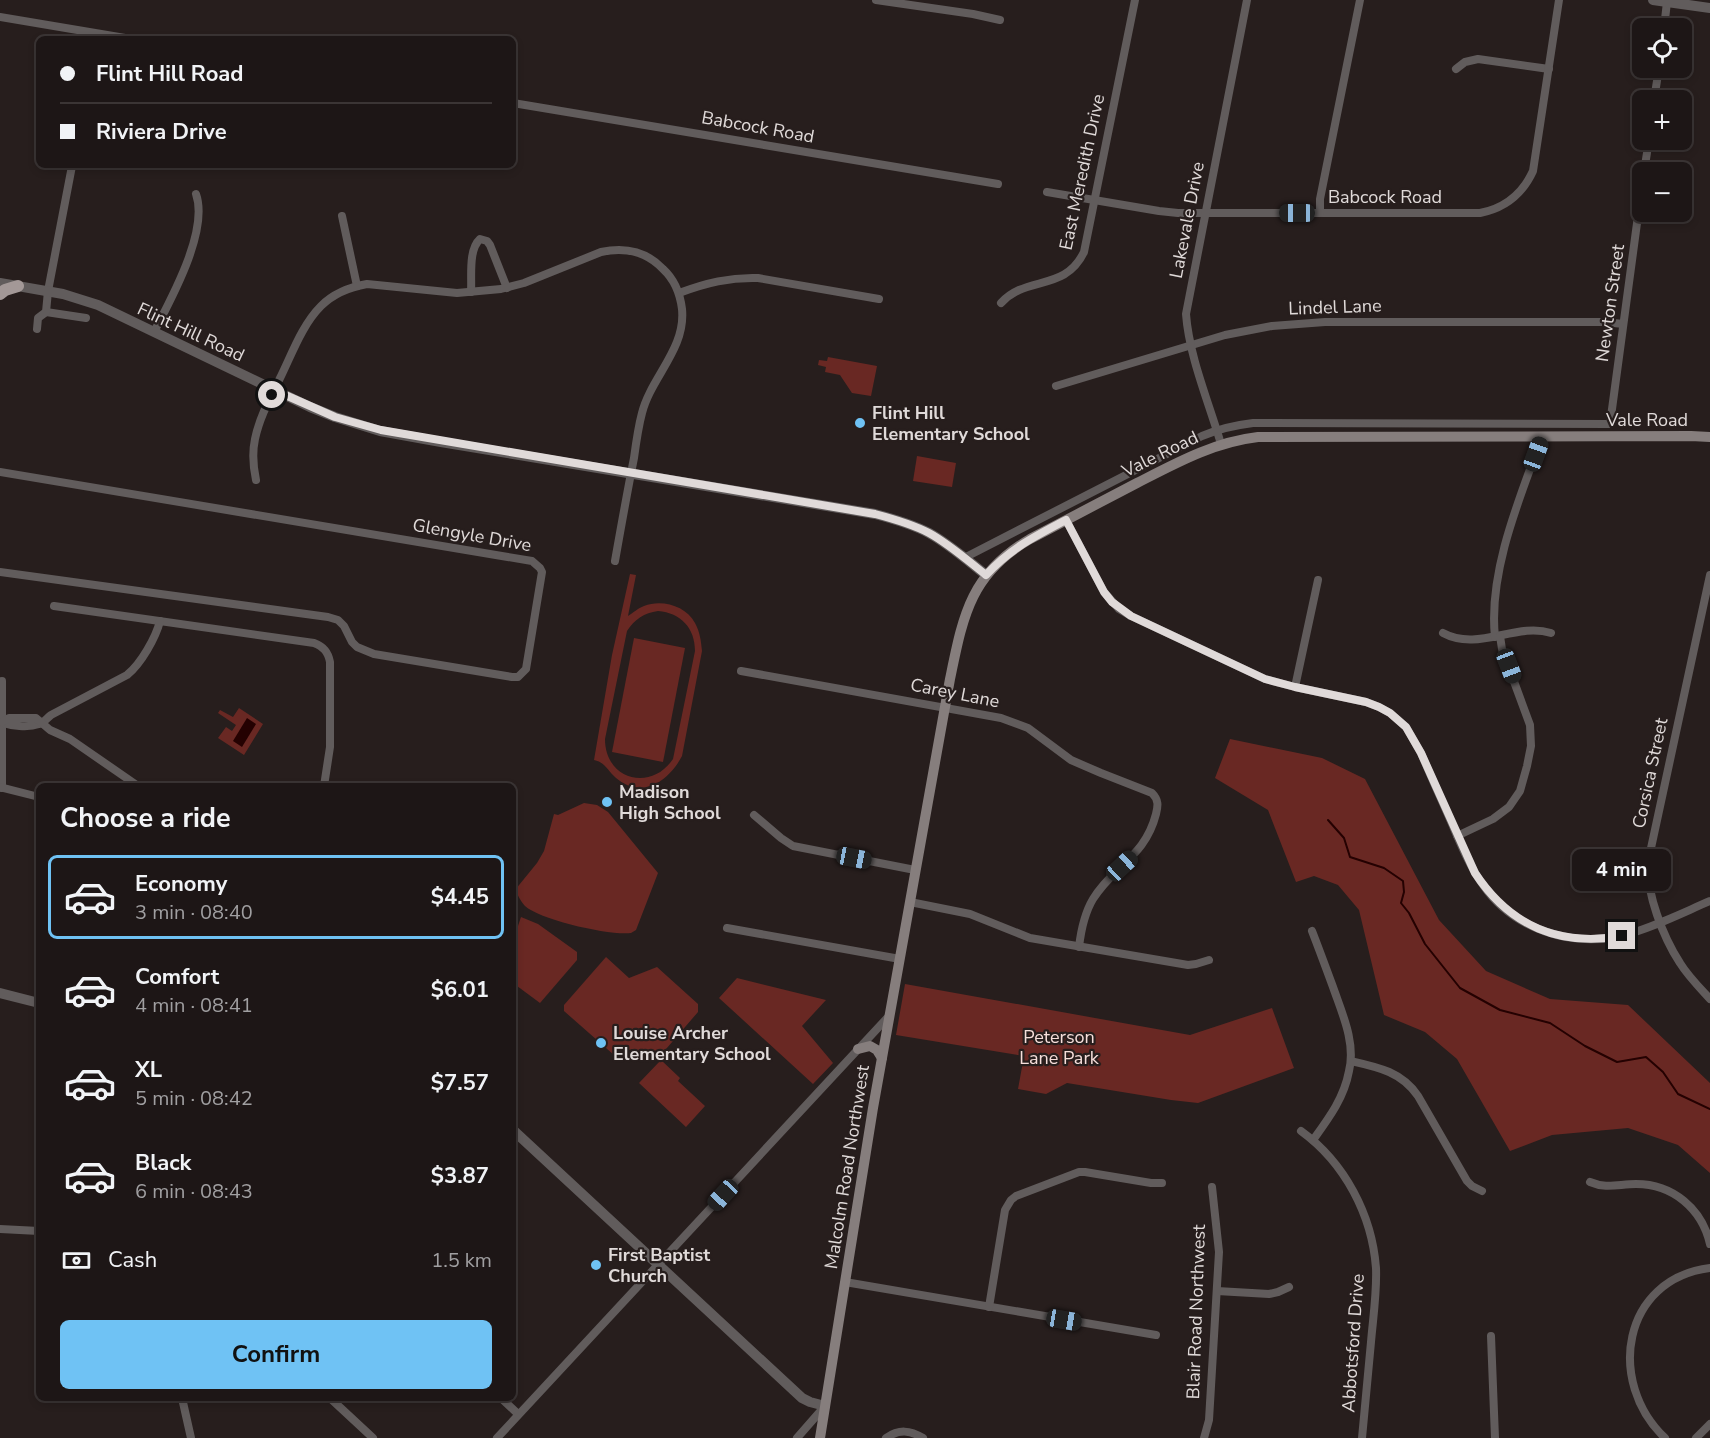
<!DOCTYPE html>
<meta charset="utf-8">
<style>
body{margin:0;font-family:"Nunito Sans",sans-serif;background:#251f1f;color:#f1f3f6;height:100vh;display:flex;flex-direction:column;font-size:22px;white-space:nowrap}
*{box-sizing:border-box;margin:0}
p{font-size:20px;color:#a09fa1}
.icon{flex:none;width:33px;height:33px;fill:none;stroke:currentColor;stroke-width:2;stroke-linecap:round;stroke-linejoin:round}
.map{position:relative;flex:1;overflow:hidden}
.details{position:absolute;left:36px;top:783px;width:480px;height:618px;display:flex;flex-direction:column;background:#1d1616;border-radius:9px;box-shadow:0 3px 9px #0003,0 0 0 2px #3b3535}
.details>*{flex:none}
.hud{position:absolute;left:36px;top:36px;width:480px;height:132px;border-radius:9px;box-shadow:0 3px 9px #0003,0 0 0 2px #3b3535;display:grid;align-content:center;height:132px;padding:0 24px;background:#1d1616}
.fabs{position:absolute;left:1632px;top:18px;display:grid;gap:12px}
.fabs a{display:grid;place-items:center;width:60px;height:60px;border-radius:9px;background:#1d1616;box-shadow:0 3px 9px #0003,0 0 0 2px #3b3535;font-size:30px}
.end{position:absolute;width:27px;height:27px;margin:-14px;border:8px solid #e0dad9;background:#111;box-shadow:0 0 0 3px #111}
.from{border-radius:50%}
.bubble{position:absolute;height:42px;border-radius:9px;background:#1d1616;box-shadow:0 3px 9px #0003,0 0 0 2px #3b3535;font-size:20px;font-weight:700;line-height:42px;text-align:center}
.car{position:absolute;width:18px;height:36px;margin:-18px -9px;border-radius:8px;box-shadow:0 0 4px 2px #0007;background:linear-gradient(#222 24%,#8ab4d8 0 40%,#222 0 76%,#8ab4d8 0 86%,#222 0)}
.hud b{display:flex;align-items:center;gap:21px;height:57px;font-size:22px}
.hud b+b{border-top:2px solid #3b3535}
.hud i{width:15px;height:15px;background:#f1f3f6}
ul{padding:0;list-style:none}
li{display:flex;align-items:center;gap:18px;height:84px;margin:0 12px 9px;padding:0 12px;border:3px solid transparent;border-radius:9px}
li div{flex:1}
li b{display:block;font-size:22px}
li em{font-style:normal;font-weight:700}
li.active{border-color:#6fc2f4}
li>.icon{width:54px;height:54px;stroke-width:1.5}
h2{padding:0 24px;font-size:27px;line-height:72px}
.pay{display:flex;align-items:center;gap:15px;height:66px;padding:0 24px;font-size:22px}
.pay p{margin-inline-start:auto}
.action{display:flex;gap:12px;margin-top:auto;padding:12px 24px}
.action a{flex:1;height:69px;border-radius:9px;background:#6fc2f4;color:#111;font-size:24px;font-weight:700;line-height:69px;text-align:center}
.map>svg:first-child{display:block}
.green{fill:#692823;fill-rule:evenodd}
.water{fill:#240101}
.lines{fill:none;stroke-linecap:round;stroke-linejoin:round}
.stream{stroke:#240101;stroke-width:2}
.minor{stroke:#615c5c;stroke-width:8}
.tertiary{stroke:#615c5c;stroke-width:10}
.secondary{stroke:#867e7d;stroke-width:10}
.primary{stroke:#a39897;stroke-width:12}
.route{stroke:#e0dad9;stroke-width:8}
.poi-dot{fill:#6fc2f4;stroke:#271e1d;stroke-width:2}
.labels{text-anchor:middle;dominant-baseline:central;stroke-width:4.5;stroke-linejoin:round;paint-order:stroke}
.street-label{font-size:18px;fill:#e0dad9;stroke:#271e1d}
.poi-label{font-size:18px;font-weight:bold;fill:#e0dad9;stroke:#271e1d;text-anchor:start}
.park-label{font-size:18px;fill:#f6deda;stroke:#271e1d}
</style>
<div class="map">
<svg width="1710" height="1438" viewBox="0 0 1710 1438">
<rect width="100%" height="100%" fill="#271e1d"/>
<g class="green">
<path d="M828,357L877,366L871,396L852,393L840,375L825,372L826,367L818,365L819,360L827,361Z"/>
<path d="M917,456L956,463L952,487L913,481Z"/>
<path d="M630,574L636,575L628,616C633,613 638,608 644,606C662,599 686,606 695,623C700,632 701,641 702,651L682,756C669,781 642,800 616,778C608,771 605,762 594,760L612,655ZM658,611C681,613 695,628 695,651L673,759C651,792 605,780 605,739L627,631C635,619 644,613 658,611Z"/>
<path d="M634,638L685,648L663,762L612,752Z"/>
<path d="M239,708L263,724L244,755L218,738L226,727L232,731L236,725L218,713L220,710L233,717Z"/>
<path d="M1230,739L1322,758L1365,779L1439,920L1486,971L1550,999L1628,1005L1710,1083V1173L1678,1145L1628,1128L1552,1135L1510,1151L1457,1059L1425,1032L1384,1015L1359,910L1338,885L1314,876L1296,882L1268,810L1215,778Z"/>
<path d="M584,803L597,805L608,812L658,873L636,930L631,933C611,936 540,920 525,906C521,902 518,895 515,890L537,863L544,851L554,814L558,815Z"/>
<path d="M521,917L538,924L577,952V960L540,1003L513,983V941Z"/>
<path d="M606,957L629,978L657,967L698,1004V1012L660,1056L632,1049L614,1055L564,1011V1005Z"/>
<path d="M737,978L826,1000L802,1026L833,1063L813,1084L719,998Z"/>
<path d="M905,984L1190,1035L1272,1008L1294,1068L1198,1103L1171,1100L1067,1083L1046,1094L1018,1089L1024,1056L896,1035Z"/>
<path d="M661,1060L680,1078L678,1081L705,1106L686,1127L639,1083Z"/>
</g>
<path class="water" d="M247,718L256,724L242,747L233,741Z"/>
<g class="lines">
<path class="stream" d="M1328,820L1344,838L1350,857L1384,868L1403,881L1404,892L1401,903L1409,913L1425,944L1460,988L1500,1010L1550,1023L1585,1046L1617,1062L1646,1057L1663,1072L1678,1094L1710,1109"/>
<g class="minor">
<path d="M876,0L973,14L1000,20"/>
<path d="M0,17L131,39"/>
<path d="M1664,28L1667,2"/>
<path d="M1456,69L1465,62L1478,59L1549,69"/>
<path d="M1654,100L1659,68"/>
<path d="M513,103L998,184"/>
<path d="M1644,172L1649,140"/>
<path d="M1047,192L1159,211L1178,213H1480C1505,208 1522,195 1533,171L1559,0"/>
<path d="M1320,213V199L1360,0"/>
<path d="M342,216L357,286"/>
<path d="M471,292C472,277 468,250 480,239L487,241L490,245L507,288"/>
<path d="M679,293C706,283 730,277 758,278L879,299"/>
<path d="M1001,303C1026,275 1065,292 1084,252L1135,0"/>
<path d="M46,312L86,318"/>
<path d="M37,329L38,318L46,312L48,291L72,166"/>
<path d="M154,332C171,299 209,231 196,194"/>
<path d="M1056,386L1225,335L1272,326L1325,322H1605L1623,324"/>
<path d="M1221,444C1209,403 1189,356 1186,314L1247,0"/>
<path d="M0,472L532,561L540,568L542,572L526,669L518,677H512L374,654L357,647L352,642L344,626L338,620L328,617L0,572"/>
<path d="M256,480C253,466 252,453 255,439C260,415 272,395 282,374C293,351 303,324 321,306C334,293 350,287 367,284L457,293L501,289L524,283L601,252C624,247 646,251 663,269C675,280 680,293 682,309C686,349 651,377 642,413C638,428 636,443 634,458C627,493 621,527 615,561"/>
<path d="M1066,520L1104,592L1119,609L1131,616L1265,679L1295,687L1366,702L1379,707L1390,713L1406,727L1421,753C1431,777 1442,801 1452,824C1461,845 1470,867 1483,885C1513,929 1570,947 1621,936C1650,929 1682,913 1710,901"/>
<path d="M964,558L1202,436C1219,429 1235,425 1253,423L1610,424L1642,186"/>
<path d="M1710,575L1648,862C1646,893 1663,937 1680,963C1688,976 1699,987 1710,999"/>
<path d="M54,606L314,643C324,647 328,652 330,662V747L324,786"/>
<path d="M1443,633C1478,652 1516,622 1551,633"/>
<path d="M1495,637C1488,572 1520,497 1542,437"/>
<path d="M741,671L1001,718L1028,728L1071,760L1101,773L1152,793C1159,800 1158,806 1156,814C1145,857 1114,865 1093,899C1084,914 1081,930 1079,947"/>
<path d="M2,681V788"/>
<path d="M1295,687L1318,580"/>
<path d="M0,722C11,726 28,728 39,724C44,723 47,718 51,715L127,675C141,664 156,637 160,621"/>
<path d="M2,722L9,718H36L50,730L70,739L138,786"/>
<path d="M0,787L39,797"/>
<path d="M754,815L781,838L793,846L915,870"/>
<path d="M1457,836L1493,819L1509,807L1520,791L1527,766L1531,746L1530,725L1502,649L1500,636"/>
<path d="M910,902L970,914L1030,938L1188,965L1196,964L1209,960"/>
<path d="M727,928L900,959"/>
<path d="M1312,931C1319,949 1326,968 1333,987C1342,1013 1356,1043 1349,1071C1344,1098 1329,1118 1313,1140"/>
<path d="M1351,1061C1378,1067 1402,1072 1418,1096L1467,1181L1472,1186L1482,1191"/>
<path d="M1301,1131C1345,1163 1372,1215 1376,1268C1377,1293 1373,1318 1371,1342C1368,1374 1365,1406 1362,1438"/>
<path d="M1590,1182C1606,1189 1619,1184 1636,1184C1673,1184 1702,1209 1710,1244"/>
<path d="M0,1229L39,1231"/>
<path d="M845,1282L1156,1335"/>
<path d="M1217,1291L1269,1294L1278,1292L1289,1287"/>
<path d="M989,1307L1005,1210L1011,1200L1016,1196L1079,1172H1085L1151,1183H1162"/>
<path d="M1491,1336L1495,1438"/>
<path d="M182,1398L191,1438"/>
<path d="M330,1398L373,1438"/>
<path d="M501,1398L518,1414"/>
<path d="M497,1438L889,1016"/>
<path d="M797,1438L825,1406"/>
<path d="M886,1438C899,1429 910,1430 923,1438"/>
<path d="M1204,1438L1209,1420L1219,1252L1212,1187"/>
<path d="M1665,1438C1606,1382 1622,1279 1710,1268"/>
<path d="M1696,1438L1710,1424"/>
</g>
<g class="tertiary">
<path d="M1653,0L1710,8"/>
<path d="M0,283L63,294L98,305L310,407L335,417L380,431L441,442L875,514C894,519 912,524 929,533C949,544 967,560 986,575"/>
<path d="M0,993L39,1003"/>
<path d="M513,1130L802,1398L810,1402L825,1406"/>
</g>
<g class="secondary">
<path d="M858,1049L870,1046L877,1050L882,1058"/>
<path d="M820,1438L873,1108L950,679C963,616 970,574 1030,539C1066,520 1101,502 1137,483C1176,463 1214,442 1258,437L1691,436L1710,437"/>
</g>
<path class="primary" d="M0,294L5,290L18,286"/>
</g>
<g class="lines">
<path class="route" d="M272,395L274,390L335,417L381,430L875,514C894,519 912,524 929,533C949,544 967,560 986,575C1011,548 1034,537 1066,520L1104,592L1112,602L1131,616L1265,679L1295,687L1366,702L1379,707L1390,713L1406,727L1421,753L1475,873C1510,926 1560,947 1622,936"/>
</g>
<g class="poi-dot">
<circle cx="860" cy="423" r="6"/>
<circle cx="607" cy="802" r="6"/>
<circle cx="601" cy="1043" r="6"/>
<circle cx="596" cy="1265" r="6"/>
</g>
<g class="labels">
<g class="street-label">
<text transform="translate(758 127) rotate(10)">Babcock Road</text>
<text transform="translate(1082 172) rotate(-78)">East Meredith Drive</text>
<text x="1385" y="197">Babcock Road</text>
<text transform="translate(1187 220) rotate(-79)">Lakevale Drive</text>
<text transform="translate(1610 303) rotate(-82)">Newton Street</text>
<text transform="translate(1335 307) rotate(-2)">Lindel Lane</text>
<text transform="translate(191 332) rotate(25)">Flint Hill Road</text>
<text x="1647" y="420">Vale Road</text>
<text transform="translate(1160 454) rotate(-26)">Vale Road</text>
<text transform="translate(472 535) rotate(10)">Glengyle Drive</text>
<text transform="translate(955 693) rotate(11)">Carey Lane</text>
<text transform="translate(1650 773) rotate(-78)">Corsica Street</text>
<text transform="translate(847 1167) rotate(-81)">Malcolm Road Northwest</text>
<text transform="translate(1196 1312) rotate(-88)">Blair Road Northwest</text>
<text transform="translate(1353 1343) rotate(-86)">Abbotsford Drive</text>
</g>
<g class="poi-label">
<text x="872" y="413">Flint Hill<tspan x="872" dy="21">Elementary School</tspan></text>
<text x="619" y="792">Madison<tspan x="619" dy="21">High School</tspan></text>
<text x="613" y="1033">Louise Archer<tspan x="613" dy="21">Elementary School</tspan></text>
<text x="608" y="1255">First Baptist<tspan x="608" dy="21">Church</tspan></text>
</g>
<g class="park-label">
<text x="1059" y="1037">Peterson<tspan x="1059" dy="21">Lane Park</tspan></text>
</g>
</g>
</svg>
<div class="fabs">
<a><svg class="icon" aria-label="locate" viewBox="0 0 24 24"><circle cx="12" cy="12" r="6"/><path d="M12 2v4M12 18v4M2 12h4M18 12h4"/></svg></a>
<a>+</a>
<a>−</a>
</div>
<i class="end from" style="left:272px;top:395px"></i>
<i class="end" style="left:1622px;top:936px"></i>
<div class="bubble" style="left:1572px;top:849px;width:99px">4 min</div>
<i class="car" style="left:1297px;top:213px;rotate:270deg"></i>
<i class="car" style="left:1536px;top:454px;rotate:20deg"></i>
<i class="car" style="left:1509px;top:666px;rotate:159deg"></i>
<i class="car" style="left:854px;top:858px;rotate:101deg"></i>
<i class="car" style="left:1122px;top:866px;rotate:47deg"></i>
<i class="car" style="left:723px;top:1195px;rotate:223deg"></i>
<i class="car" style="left:1064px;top:1320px;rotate:100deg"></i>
<div class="hud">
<b><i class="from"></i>Flint Hill Road</b>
<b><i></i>Riviera Drive</b>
</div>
<section class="details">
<h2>Choose a ride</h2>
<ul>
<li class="active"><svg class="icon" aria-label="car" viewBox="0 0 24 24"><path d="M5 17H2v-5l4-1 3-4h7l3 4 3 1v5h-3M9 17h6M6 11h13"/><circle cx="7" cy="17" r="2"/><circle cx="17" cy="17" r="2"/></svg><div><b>Economy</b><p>3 min · 08:40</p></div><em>$4.45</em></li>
<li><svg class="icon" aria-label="car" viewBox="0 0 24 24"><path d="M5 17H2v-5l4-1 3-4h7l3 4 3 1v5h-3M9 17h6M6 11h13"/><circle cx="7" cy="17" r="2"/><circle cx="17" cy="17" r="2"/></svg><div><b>Comfort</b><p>4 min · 08:41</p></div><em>$6.01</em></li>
<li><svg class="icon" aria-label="car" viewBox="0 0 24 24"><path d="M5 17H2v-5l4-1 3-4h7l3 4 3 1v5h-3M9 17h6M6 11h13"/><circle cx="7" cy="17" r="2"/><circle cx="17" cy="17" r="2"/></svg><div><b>XL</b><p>5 min · 08:42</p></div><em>$7.57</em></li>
<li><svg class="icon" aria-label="car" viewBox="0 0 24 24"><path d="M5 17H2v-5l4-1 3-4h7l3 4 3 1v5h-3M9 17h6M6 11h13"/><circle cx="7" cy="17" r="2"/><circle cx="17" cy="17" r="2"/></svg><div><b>Black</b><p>6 min · 08:43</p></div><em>$3.87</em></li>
</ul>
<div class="pay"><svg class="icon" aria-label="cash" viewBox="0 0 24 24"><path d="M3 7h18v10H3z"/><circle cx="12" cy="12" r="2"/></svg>Cash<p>1.5 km</p></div>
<div class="action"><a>Confirm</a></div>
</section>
</div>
